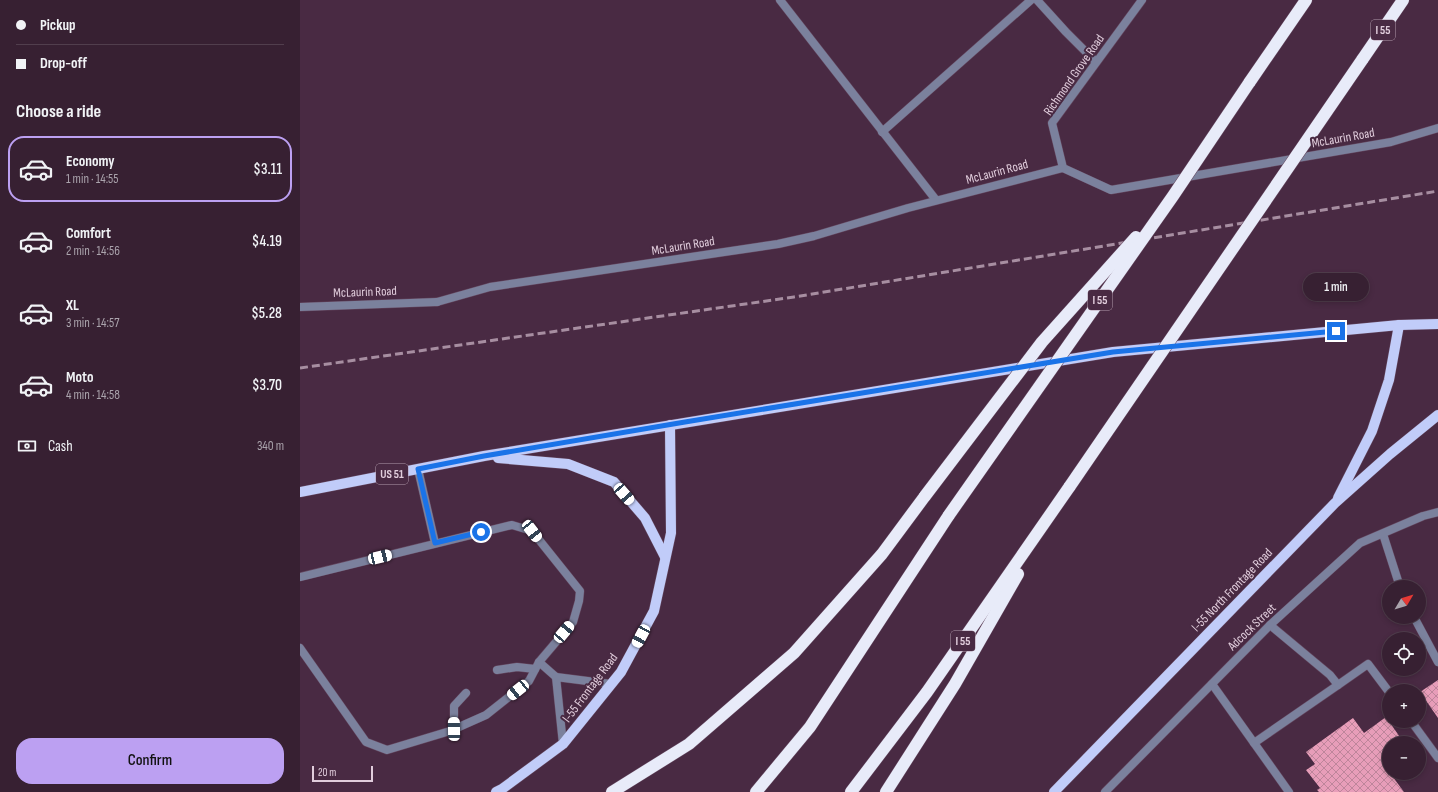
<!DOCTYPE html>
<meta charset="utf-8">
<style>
body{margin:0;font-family:"Sofia Sans Condensed",sans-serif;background:#3e283a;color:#f1f3f6;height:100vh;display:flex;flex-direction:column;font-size:15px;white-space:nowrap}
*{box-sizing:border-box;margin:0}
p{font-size:13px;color:#aaa3ac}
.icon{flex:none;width:22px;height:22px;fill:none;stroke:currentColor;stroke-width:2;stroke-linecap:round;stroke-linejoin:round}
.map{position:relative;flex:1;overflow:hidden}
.drawer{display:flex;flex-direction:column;background:#372032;width:300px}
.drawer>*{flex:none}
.guide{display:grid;align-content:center;height:88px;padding:0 16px;background:#372032}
.needle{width:26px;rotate:52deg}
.tools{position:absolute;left:1082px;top:580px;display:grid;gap:8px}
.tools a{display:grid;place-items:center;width:44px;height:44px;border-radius:50%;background:#372032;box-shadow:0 2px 6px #0003,0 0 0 1px #513e4d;font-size:20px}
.scale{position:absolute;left:12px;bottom:10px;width:61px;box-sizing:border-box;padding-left:4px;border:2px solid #e1cddc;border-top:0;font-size:11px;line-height:14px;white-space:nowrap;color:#e1cddc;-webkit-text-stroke:3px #492a43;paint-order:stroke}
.end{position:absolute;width:18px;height:18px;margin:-9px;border:5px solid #1a73e8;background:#fff;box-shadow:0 0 0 2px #fff}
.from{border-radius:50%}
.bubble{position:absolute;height:28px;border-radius:14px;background:#372032;box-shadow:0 2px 6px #0003,0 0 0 1px #513e4d;font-size:13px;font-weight:600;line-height:28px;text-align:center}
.car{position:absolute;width:12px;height:24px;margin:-12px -6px;border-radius:5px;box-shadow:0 0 3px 1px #0007;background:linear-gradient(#fff 24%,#345 0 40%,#fff 0 76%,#345 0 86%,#fff 0)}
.guide b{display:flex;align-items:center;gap:14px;height:38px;font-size:15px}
.guide b+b{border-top:1px solid #513e4d}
.guide i{width:10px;height:10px;background:#f1f3f6}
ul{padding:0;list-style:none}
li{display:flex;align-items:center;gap:12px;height:66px;margin:0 8px 6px;padding:0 8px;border:2px solid transparent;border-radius:16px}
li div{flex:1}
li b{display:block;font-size:15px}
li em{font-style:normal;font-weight:600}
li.selected{border-color:#bca0f2}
li>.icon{width:36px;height:36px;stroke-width:1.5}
h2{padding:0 16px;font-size:18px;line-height:48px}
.pay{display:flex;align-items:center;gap:10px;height:44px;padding:0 16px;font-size:15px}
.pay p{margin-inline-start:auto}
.action{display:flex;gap:8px;margin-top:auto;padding:8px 16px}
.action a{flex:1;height:46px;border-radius:16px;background:#bca0f2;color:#111;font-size:16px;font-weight:600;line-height:46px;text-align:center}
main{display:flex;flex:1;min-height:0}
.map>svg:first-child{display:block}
.building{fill:url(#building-cross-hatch)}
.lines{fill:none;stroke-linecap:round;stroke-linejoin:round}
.service-casing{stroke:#64475f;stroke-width:9}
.minor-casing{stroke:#64475f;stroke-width:9}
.tertiary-casing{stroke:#64475f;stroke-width:9}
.primary-casing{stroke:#64475f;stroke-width:11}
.motorway-casing{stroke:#64475f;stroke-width:13}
.service{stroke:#7b819d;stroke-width:8}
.minor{stroke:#7b819d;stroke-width:8}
.tertiary{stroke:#7b819d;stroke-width:8}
.primary{stroke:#c1ccf9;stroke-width:10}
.motorway{stroke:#e8ebf9;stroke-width:12}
.rail{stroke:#a78ea1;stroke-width:3;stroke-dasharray:8 4;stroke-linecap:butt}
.motorway-bridge-casing{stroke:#64475f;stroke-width:13;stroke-linecap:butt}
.motorway-bridge{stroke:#e8ebf9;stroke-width:12}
.route{stroke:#1a73e8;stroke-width:5}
.labels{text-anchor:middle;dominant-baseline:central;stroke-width:4;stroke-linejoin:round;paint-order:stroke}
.shield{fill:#492a43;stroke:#b39cae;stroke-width:1}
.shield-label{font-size:12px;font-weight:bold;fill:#e1cddc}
.street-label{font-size:13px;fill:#e1cddc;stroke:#492a43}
</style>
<main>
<section class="drawer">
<div class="guide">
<b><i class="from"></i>Pickup</b>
<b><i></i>Drop-off</b>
</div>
<h2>Choose a ride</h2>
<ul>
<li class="selected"><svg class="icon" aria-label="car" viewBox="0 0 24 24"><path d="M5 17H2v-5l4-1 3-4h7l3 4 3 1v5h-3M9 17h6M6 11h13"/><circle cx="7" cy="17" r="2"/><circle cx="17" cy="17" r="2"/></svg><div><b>Economy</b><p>1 min · 14:55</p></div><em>$3.11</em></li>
<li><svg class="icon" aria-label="car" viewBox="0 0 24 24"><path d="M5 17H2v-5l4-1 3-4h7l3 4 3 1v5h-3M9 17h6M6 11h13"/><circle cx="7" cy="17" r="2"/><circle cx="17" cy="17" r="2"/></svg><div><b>Comfort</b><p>2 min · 14:56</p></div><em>$4.19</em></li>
<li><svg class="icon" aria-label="car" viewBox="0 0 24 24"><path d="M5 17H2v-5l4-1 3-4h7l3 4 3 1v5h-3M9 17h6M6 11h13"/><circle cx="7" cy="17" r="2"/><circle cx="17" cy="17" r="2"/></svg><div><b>XL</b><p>3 min · 14:57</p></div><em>$5.28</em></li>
<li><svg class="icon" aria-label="car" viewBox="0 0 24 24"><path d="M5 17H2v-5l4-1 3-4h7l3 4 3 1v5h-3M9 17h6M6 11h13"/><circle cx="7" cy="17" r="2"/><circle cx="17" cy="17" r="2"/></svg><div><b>Moto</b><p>4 min · 14:58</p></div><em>$3.70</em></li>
</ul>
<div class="pay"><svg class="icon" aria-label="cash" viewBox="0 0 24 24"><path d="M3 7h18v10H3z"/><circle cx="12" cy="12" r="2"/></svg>Cash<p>340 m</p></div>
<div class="action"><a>Confirm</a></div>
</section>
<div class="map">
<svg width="1138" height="792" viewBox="0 0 1138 792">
<defs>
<pattern id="building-cross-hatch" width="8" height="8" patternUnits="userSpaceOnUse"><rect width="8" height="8" fill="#e79db9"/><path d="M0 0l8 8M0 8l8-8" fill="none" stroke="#be859b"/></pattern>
</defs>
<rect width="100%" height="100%" fill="#492a43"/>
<g class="building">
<path d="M1138,680V718L1120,692Z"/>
<path d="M1086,717L1104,743H1089V757L1082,762L1089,773H1090L1104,792H1019L1017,790L1020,788L1006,770L1015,764L1006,752L1053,718L1064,733Z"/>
</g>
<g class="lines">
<defs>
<g id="service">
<path d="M480,0L636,200"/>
<path d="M737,0L766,32L796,62"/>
<path d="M582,132L731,0"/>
<path d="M118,469L135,543"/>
<path d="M1083,534L1100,587"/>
<path d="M0,577L212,525L232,531L280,591L279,601L273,622L239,662L229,681L186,715L150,731L87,750L66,742L0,648"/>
<path d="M1114,617L1138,662"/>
<path d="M239,662L256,677"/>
<path d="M197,670L217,667L235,669"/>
<path d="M912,684L989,792"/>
<path d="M1038,685L1068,664L1089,692"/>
<path d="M1111,721L1138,758"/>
<path d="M154,729V706L166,693"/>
<path d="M954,743L1038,685L1030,675L970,625"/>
<path d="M263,744L256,677L311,684"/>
</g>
<g id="minor">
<path d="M842,0L752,123L763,168L811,190L1091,142L1138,128"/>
<path d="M137,302L190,287L478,244L514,236L608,208L763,168"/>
<path d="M805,792L970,625L1060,543L1123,516L1138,512"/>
</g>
<path id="tertiary" d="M0,307L137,302"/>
<g id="primary">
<path d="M198,458L268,464L314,482L345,518L365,557"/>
<path d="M0,492L184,456L813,352L1099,325L1138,324"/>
<path d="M1038,498L1072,431L1089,380L1099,325"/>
<path d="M196,792L202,789L263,744L321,672L354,611L371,533L370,425"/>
<path d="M754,792L1035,503L1090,454L1138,415"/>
</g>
<g id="motorway">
<path d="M1062,60L1103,0"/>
<path d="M949,83L1006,0"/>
<path d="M312,792L389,744L494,653L582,554L625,496"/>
<path d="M456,792L510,727L649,515"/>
<path d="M551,792L627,692L770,486"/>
<path d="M586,792L655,684L718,574"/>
</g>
</defs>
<use href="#service" class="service-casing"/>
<use href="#minor" class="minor-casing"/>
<use href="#tertiary" class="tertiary-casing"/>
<use href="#primary" class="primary-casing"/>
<use href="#motorway" class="motorway-casing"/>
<use href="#service" class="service"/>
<use href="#minor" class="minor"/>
<use href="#tertiary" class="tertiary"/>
<use href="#primary" class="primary"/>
<use href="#motorway" class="motorway"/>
<path class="rail" d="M0,368L494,297L1138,191"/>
<defs>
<g id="motorway-bridge">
<path d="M770,486L1062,60"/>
<path d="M625,496L742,342L836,237"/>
<path d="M649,515L873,196L949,83"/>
</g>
</defs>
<use href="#motorway-bridge" class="motorway-bridge-casing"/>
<use href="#motorway-bridge" class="motorway-bridge"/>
</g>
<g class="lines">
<path class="route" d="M181,532L135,543L118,469L184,456L385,422L813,352L1036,331"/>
</g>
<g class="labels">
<g class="shield">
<rect x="1071" y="20" width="24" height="20" rx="3"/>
<rect x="788" y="290" width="24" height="20" rx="3"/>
<rect x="76" y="464" width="32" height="20" rx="3"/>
<rect x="651" y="631" width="24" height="20" rx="3"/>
</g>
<g class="shield-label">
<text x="1083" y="30">I 55</text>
<text x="800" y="300">I 55</text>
<text x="92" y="474">US 51</text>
<text x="663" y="641">I 55</text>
</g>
<g class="street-label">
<text transform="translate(774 75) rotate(-55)">Richmond Grove Road</text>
<text transform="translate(1043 138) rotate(-10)">McLaurin Road</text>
<text transform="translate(697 172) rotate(-15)">McLaurin Road</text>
<text transform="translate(383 246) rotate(-9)">McLaurin Road</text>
<text transform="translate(65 292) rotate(-2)">McLaurin Road</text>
<text transform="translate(932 590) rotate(-46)">I-55 North Frontage Road</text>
<text transform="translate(952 627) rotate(-44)">Adcock Street</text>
<text transform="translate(290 688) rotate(-53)">I-55 Frontage Road</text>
</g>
</g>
</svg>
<div class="tools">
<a><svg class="needle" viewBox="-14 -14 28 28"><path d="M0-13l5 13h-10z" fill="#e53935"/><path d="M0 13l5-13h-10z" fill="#aaa3ac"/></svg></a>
<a><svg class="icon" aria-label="locate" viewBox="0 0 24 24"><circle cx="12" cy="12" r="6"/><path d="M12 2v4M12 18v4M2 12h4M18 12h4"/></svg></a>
<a>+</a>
<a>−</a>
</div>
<div class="scale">20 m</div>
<i class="end from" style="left:181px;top:532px"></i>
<i class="end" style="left:1036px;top:331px"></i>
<div class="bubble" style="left:1003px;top:273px;width:66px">1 min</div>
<i class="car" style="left:324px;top:494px;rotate:139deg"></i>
<i class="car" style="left:232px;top:531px;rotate:142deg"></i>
<i class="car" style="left:80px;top:557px;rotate:77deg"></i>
<i class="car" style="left:264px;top:632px;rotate:40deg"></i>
<i class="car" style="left:341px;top:636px;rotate:208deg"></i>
<i class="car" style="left:218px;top:690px;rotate:231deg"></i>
<i class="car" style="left:154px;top:729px;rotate:359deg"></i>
</div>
</main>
